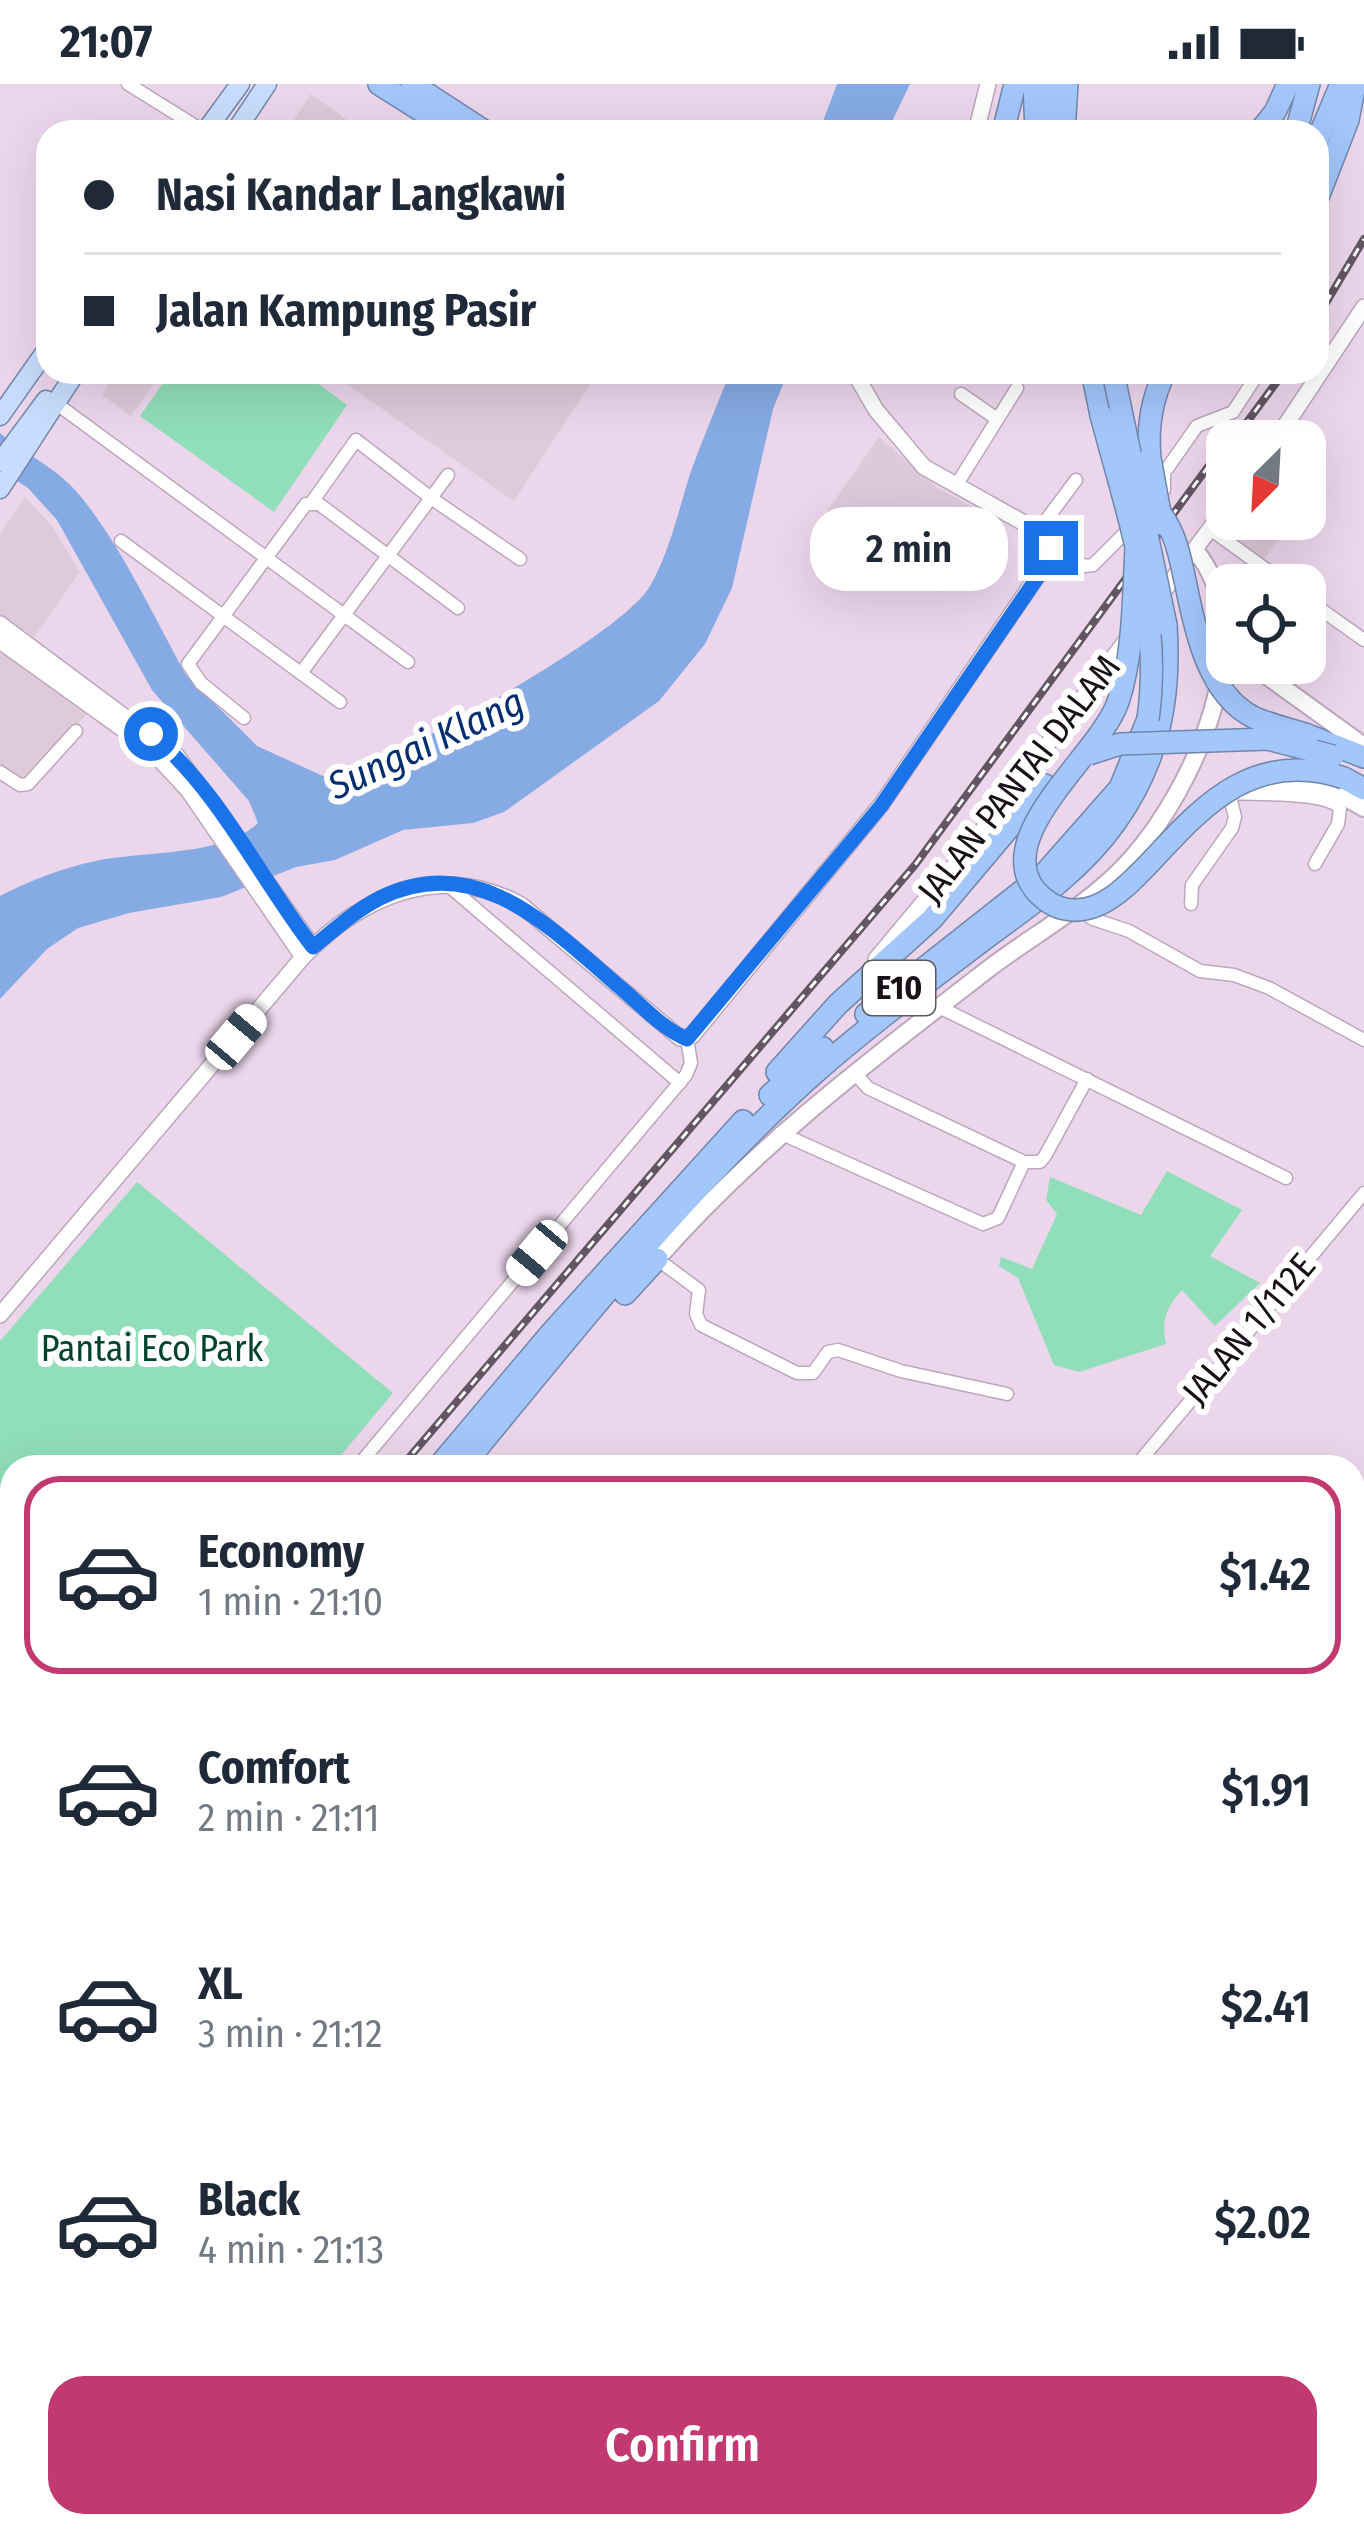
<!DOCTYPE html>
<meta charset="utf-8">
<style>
body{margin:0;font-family:"Fira Sans Condensed",sans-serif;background:#f2f2f3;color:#1f2937;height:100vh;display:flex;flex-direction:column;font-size:45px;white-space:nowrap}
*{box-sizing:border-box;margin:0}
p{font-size:39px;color:#747a83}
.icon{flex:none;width:66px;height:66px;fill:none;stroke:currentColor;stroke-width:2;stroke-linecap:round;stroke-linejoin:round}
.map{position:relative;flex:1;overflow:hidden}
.sheet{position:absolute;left:0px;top:1371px;width:1365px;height:1083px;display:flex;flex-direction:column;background:#fff;border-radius:36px 36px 0 0;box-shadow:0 12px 48px #0002}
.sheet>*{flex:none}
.hud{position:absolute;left:36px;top:36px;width:1293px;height:264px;border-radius:36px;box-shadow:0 12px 48px #0002;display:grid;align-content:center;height:264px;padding:0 48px;background:#fff}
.needle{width:78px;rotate:204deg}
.buttons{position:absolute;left:1206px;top:336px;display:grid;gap:24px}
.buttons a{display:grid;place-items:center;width:120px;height:120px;border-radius:24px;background:#fff;box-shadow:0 12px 48px #0002;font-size:60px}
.end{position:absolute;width:54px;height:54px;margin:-27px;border:15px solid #1a73e8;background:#fff;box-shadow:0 0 0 6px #fff}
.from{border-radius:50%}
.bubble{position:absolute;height:84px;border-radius:36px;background:#fff;box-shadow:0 12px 48px #0002;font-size:39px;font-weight:600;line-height:84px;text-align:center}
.car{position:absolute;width:36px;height:72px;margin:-36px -18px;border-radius:15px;box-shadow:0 0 9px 3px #0007;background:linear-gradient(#fff 24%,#345 0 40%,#fff 0 76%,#345 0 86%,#fff 0)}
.hud b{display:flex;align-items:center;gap:42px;height:114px;font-size:45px}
.hud b+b{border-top:3px solid #e0e1e3}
.hud i{width:30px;height:30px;background:#1f2937}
ul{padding:21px 0 0;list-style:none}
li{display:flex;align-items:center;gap:36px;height:198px;margin:0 24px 18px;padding:0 24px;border:6px solid transparent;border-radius:36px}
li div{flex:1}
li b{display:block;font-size:45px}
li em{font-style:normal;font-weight:600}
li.on{border-color:#c23870}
li>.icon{width:108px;height:108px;stroke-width:1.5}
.action{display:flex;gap:24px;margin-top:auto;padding:24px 48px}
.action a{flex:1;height:138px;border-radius:36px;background:#c23870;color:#fff;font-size:48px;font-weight:600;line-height:138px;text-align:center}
.status{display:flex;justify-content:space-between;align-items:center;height:84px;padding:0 60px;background:#fff;direction:ltr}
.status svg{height:33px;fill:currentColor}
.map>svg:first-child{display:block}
.commercial{fill:#decad9}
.education{fill:#ddcad9}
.green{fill:#91deba}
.water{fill:#86aae4}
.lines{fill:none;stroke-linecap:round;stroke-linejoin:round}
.minor-casing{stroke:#bca7bc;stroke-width:15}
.tertiary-casing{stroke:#bca7bc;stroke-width:18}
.secondary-casing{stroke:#bca7bc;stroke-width:20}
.primary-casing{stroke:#7286ab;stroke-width:21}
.motorway-casing{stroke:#7286ab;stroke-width:24}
.minor{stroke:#fff;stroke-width:12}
.tertiary{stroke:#fff;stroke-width:15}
.secondary{stroke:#fff;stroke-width:16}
.primary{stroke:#c8ddfd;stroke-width:18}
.motorway{stroke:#a3c6fb;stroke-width:21}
.rail-casing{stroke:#635663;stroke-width:8}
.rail{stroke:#fff;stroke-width:3;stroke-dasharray:9;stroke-linecap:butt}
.motorway-bridge-casing{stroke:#7286ab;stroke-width:24;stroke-linecap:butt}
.motorway-bridge{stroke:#a3c6fb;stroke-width:21}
.route{stroke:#1a73e8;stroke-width:15}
.labels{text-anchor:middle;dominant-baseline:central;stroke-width:12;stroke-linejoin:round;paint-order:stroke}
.shield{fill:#fff;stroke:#5d585d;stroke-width:3}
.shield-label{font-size:33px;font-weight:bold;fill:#171017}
.street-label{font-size:36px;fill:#171017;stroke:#fff}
.park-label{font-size:36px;fill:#00432d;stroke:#fff}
.water-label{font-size:39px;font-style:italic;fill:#032e71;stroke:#fff}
</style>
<div class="status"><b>21:07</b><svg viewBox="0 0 49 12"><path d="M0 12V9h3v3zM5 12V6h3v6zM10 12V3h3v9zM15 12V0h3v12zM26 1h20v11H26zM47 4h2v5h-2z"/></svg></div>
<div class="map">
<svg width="1364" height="2452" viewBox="0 0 1364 2452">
<rect width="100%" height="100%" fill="#ecd6ec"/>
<g class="commercial">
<path d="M311,10L364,48H285Z"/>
<path d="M116,288H162L131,332L102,311Z"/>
<path d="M329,288H598L514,417Z"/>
<path d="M25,413L52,442L80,488L34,553L0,530V450Z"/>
<path d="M1252,435H1294L1263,477L1236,458Z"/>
<path d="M0,565L88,629L27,696L20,697L0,683Z"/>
<path d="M1246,2442H1310L1305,2452H1241Z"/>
</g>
<path class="education" d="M879,353L936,403L993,434L938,508L910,488L906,493L835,442L826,429Z"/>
<g class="green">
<path d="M171,288H303L347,321L274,428L140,332Z"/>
<path d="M1167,1087L1242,1126L1210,1172L1260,1199L1215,1242L1182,1206C1166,1224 1161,1236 1166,1260L1079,1288L1054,1281L1018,1194L999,1182L1001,1173L1032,1185L1057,1130L1046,1116L1050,1093L1141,1131Z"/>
<path d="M137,1098L393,1309L331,1383H12V1760L0,1774V1257Z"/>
<path d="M422,2442H545L541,2452H444Z"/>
</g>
<g class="water">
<path d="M837,0H910L887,48H819Z"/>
<path d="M730,288H788L773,325L732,504L705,560L659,617L504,728L473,739L403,746L335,776L296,783L221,813L129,829L78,844L47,865L0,915V812C31,796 62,784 96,777C142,767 223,773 258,739L249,717L152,606L57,436L28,404L0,386V349C23,369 55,383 75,406C117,453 155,535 186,591L257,662L332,696C393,676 622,552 650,502C670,467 678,428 690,390C702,356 717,322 730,288Z"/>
</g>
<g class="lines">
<defs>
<g id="minor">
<path d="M128,0L205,48"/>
<path d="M961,310L997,335"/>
<path d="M57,320L408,578"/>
<path d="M957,400L1017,304"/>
<path d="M1164,406V389L1197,342L1233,328L1259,288"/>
<path d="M312,418L356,356L431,414L520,475"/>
<path d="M1210,445L1288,501"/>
<path d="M1038,447L1076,396"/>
<path d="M121,457L340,618"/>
<path d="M1051,464L1085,482L1093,481L1131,443"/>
<path d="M1305,514L1364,556"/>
<path d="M301,589L448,391"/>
<path d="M244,634L201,599L188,580L306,420H319L458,524"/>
<path d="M0,688L20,701L28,700L76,647"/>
<path d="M449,802L680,999"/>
<path d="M1191,820L1192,801L1232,744L1235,733L1229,709C1256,711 1326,707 1340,724L1338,740L1315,780"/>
<path d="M1079,825L1093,835L1129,847L1200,887L1234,891L1269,904L1364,956"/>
<path d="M939,923L1286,1094"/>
<path d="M855,989L868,1004L1024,1078H1040L1045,1072L1087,995"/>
<path d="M780,1049L983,1140L998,1134L1024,1078"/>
<path d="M657,1175L699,1206L696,1230L701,1241L797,1289H813L828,1268L838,1266L901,1287L1007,1310"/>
<path d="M357,1383L686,991L691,979L687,955"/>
<path d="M1135,1383L1364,1109"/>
<path d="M0,1809L12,1795"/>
<path d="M1353,2358L1364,2335"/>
<path d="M169,2442L192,2452"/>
<path d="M1191,2442L1213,2452"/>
<path d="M702,2452L706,2442"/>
<path d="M1310,2452L1315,2442"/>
</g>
<g id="tertiary">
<path d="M976,48L988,0"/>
<path d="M1275,357L1364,223"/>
<path d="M1157,516L1227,422"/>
<path d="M0,540L177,672L313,863"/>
<path d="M0,557L149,664L188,706L303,873"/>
<path d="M876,875L972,760L1128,554"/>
<path d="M0,1231L303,873C361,812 442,777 521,821L680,954L692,952L881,721L1051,472L1046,454L1038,447L924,383L876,326L854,288"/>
<path d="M151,2452L157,2442"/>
<path d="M1011,2452L1015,2442"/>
</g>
<g id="secondary">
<path d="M1249,579L1364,662"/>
<path d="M1257,702L1327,703L1364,724"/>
<path d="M657,1175C754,1064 870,976 987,886C1035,849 1090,821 1131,775C1193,705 1265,551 1195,466"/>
<path d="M1353,1657L1364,1629"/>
<path d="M1353,1692L1364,1675"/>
<path d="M1353,2149L1364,2153"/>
<path d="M1353,2171L1364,2176"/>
</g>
<g id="primary">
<path d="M205,48L240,0"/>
<path d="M235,48L267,0"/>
<path d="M0,332L48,264"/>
<path d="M0,378L46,316"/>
<path d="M0,405L76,288"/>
</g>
<g id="motorway">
<path d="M379,0L455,48"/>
<path d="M412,0L486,48"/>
<path d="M1034,0L1036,48"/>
<path d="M1050,41V0"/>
<path d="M1003,48L1015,0"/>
<path d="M1064,48L1067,0"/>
<path d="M1259,48L1275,28L1288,0"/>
<path d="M1296,48L1309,0"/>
<path d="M1317,57L1341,0"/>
<path d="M1317,116L1348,36L1355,0"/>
<path d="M1092,288L1101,331"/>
<path d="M1150,374C1147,343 1151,316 1165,288"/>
<path d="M1310,652L1364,673"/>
<path d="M1344,694L1364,705"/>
<path d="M866,930L1046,788L1120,704L1148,635"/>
<path d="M777,988L838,920L932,835L1045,701"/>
<path d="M770,1011L823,964"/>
<path d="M625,1210L657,1175"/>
<path d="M438,1383L551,1249L743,1037"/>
<path d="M462,1383C572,1250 680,1111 808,995C866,943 932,895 994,848C1038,816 1083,784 1115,739C1159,677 1171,615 1166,541"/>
<path d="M0,1922L12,1902"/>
<path d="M0,1949L12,1929"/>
</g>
</defs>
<use href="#minor" class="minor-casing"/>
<use href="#tertiary" class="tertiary-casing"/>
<use href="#secondary" class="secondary-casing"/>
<use href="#primary" class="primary-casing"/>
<use href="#motorway" class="motorway-casing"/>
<use href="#minor" class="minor"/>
<use href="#tertiary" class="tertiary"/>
<use href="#secondary" class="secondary"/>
<use href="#primary" class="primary"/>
<use href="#motorway" class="motorway"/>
<defs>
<g id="rail">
<path d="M1317,234L1364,155"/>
<path d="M1233,357L1284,288"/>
<path d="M401,1383L915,781L1227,357"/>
<path d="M0,1856L12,1842"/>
</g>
</defs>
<use href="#rail" class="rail-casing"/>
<use href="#rail" class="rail"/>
<defs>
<g id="motorway-bridge">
<path d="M1113,288L1166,541"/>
<path d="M1101,331C1127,430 1163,531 1148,635"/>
<path d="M1150,374L1162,440"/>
<path d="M1161,430C1177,452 1180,474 1186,501C1195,546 1208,610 1253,633C1270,641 1290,645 1308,651"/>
<path d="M1136,464C1133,516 1134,569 1118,618C1100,670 991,751 1035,806C1043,815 1054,823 1065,825C1148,843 1194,644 1344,694"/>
<path d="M1089,670L1120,660L1268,655L1333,672"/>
</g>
</defs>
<use href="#motorway-bridge" class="motorway-bridge-casing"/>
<use href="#motorway-bridge" class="motorway-bridge"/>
</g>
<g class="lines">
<path class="route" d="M151,650C219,706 259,793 313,863C334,846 356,826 380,814C478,765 553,846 622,905C641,921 664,946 687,955L881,722L1046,481L1051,464"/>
</g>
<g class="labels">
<rect class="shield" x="863" y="877" width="72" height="54" rx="9"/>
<g class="shield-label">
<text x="899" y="904">E10</text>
</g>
<g class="street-label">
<text transform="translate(1019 695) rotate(-52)">JALAN PANTAI DALAM</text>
<text transform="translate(1249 1245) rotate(-50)">JALAN 1/112E</text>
</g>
<g class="park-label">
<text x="152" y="1265">Pantai Eco Park</text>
</g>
<g class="water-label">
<text transform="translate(426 660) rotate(-25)">Sungai Klang</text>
</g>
</g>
</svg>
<div class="buttons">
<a><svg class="needle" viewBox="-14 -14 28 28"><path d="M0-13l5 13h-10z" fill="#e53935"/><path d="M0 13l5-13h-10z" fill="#747a83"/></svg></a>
<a><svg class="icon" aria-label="locate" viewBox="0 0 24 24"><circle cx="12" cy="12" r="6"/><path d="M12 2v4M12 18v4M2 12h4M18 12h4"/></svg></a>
</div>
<i class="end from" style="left:151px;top:650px"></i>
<i class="end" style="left:1051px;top:464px"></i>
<div class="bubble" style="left:810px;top:423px;width:198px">2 min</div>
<i class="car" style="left:236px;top:953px;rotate:40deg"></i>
<i class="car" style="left:537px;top:1169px;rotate:220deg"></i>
<div class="hud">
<b><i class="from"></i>Nasi Kandar Langkawi</b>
<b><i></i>Jalan Kampung Pasir</b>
</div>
<section class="sheet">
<ul>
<li class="on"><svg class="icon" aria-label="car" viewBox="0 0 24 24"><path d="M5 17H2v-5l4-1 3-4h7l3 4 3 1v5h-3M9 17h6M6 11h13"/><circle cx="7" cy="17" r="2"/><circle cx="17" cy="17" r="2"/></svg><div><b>Economy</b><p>1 min · 21:10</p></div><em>$1.42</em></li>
<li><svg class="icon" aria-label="car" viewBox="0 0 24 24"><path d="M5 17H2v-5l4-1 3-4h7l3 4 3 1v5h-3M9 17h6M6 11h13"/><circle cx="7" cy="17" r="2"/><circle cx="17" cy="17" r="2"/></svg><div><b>Comfort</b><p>2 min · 21:11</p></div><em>$1.91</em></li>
<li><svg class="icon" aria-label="car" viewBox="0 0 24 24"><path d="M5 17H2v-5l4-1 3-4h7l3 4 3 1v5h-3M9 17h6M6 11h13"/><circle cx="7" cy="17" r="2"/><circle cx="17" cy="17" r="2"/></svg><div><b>XL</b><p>3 min · 21:12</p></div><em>$2.41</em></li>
<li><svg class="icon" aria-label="car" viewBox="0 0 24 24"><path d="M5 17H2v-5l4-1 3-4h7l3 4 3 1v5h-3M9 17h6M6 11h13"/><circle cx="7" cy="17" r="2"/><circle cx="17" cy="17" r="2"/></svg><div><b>Black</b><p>4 min · 21:13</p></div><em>$2.02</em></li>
</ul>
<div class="action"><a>Confirm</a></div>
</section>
</div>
